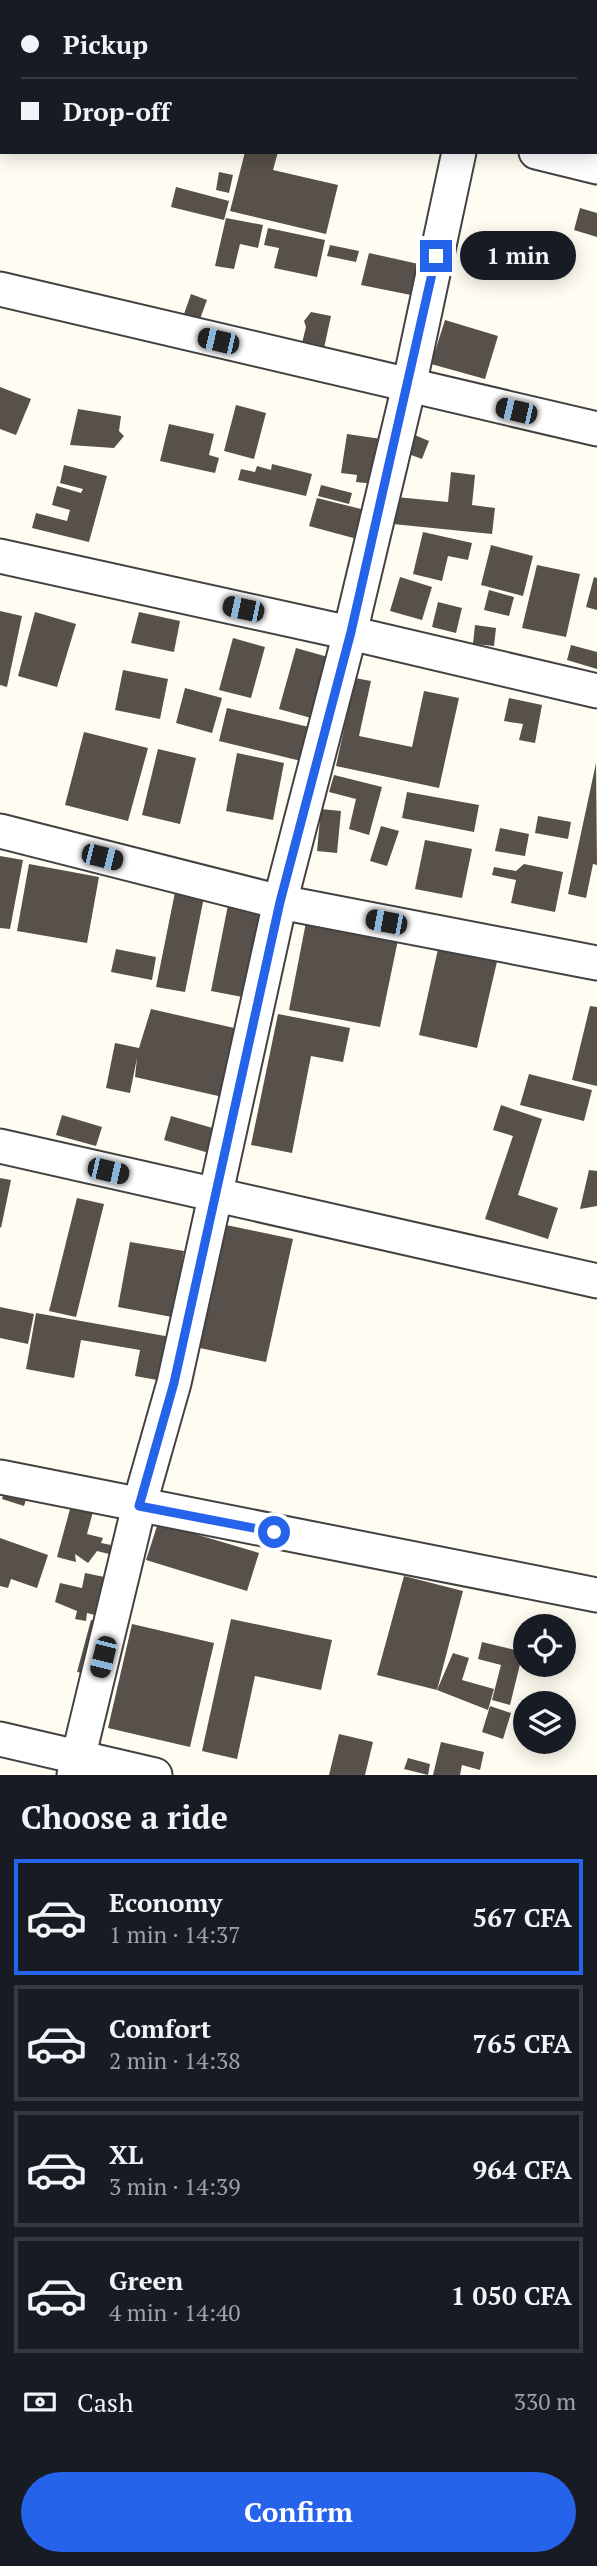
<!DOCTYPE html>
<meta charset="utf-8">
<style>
body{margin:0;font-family:"PT Serif",serif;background:#20242c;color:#f1f3f6;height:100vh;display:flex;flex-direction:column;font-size:26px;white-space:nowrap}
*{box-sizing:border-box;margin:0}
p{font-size:23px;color:#9ea1a6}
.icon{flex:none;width:38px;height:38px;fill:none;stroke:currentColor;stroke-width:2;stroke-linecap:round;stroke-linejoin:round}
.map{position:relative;height:1775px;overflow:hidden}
.sheet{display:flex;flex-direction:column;background:#171b24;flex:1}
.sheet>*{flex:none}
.banner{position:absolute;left:0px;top:0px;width:598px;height:154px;box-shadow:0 4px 18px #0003;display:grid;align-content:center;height:154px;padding:0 21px;background:#171b24}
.fabs{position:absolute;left:513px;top:1614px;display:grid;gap:14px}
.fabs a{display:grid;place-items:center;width:63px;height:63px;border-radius:50%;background:#171b24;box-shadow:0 4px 18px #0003;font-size:35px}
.end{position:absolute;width:32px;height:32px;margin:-16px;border:9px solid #2563eb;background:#fff;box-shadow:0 0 0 4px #fff}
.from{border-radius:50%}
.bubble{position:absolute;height:49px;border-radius:24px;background:#171b24;box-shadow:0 4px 18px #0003;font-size:23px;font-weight:700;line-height:49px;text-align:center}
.car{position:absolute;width:21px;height:42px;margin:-21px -10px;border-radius:9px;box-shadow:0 0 5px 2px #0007;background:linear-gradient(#222 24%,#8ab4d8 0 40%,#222 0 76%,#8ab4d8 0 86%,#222 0)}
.banner b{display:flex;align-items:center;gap:24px;height:66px;font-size:26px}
.banner b+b{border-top:2px solid #363941}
.banner i{width:18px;height:18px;background:#f1f3f6}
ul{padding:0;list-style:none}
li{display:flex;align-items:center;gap:21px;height:116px;margin:0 14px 10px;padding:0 7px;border:4px solid #363941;border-radius:0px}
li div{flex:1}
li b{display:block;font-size:26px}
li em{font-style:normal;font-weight:700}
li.active{border-color:#2563eb}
li>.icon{width:63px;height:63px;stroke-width:1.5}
h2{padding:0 21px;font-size:32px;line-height:84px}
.pay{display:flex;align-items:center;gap:18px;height:77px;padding:0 21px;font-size:26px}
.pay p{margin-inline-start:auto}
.cta{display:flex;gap:14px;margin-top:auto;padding:14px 21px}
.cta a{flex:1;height:80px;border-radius:42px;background:#2563eb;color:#fff;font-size:28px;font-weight:700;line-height:80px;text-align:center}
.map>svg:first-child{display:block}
.building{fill:#58504a}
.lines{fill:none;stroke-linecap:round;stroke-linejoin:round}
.minor-casing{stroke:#424242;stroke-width:37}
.minor{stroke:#fff;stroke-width:33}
.route{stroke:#2563eb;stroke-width:9}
</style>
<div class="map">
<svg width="597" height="1775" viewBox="0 0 597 1775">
<rect width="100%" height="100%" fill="#fffdf1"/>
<g class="building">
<path d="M245,152H278L273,170L338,185L326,234L230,211Z"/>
<path d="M219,172L233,175L229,193L216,190Z"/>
<path d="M176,187L229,201L224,220L171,207Z"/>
<path d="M580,208L597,213V237L574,230Z"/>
<path d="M226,218L263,225L258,248L240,244L234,269L215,266Z"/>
<path d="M268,228L325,240L317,277L274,268L279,248L264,245Z"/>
<path d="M330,245L359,251L356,262L327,256Z"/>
<path d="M369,253L423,265L416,296L361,285Z"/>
<path d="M191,294L207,300L200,319L184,314Z"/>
<path d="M311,312L331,316L324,348L302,343L306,327L304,321Z"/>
<path d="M445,320L498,336L485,379L431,364Z"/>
<path d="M0,387L31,399L16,435L0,429Z"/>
<path d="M236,405L266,413L254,459L224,451Z"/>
<path d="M78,409L121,416L119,431L124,436L114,448L70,445Z"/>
<path d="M169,424L214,434L209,455L219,458L215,473L160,461Z"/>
<path d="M410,433L429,441L422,459L403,452Z"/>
<path d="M347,434L381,439L375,484L356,482L357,475L341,473Z"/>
<path d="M272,464L312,474L306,496L238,480L241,469L255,472L257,466L271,470Z"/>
<path d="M64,465L107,476L89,542L32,528L36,513L67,521L70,510L52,505L57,486L81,493L83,489L60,483Z"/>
<path d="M451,472L475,475L472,505L495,508L492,534L393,524L396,497L448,502Z"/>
<path d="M321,485L352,493L349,504L318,496Z"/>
<path d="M317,498L365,510L357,539L309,526Z"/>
<path d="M423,532L472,543L468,560L448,556L442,581L413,574Z"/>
<path d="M491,545L533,556L523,596L481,585Z"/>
<path d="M537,565L580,574L566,637L522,628Z"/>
<path d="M400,577L432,587L422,620L390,611Z"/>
<path d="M594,577L597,578V610L586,607Z"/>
<path d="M489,590L514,597L509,616L484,610Z"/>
<path d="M438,602L462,608L456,633L432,627Z"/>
<path d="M0,611L22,616L7,687L0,685Z"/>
<path d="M35,612L76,624L57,687L18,676Z"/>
<path d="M139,612L180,621L174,652L131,643Z"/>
<path d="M475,625L496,628L494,646L473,644Z"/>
<path d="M233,638L265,647L251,698L219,690Z"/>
<path d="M571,645L597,652V669L567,660Z"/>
<path d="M296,648L335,659L318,720L279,709Z"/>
<path d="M123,670L168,679L160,719L115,710Z"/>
<path d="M355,678L371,681L359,736L412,747L424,691L459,698L439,788L336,766Z"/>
<path d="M185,688L222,698L212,733L176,723Z"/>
<path d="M509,698L542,705L535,743L519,740L523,724L504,721Z"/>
<path d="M227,708L309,727L301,761L219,741Z"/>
<path d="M84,732L148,748L128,821L65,805Z"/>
<path d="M158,749L196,758L180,824L142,815Z"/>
<path d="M237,753L284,763L273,820L226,811Z"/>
<path d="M596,763L597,865L593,864L586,898L568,894Z"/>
<path d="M334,775L382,787L369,835L349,829L356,799L329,792Z"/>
<path d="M407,792L479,805L474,832L402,818Z"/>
<path d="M321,809L341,811L337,853L317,851Z"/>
<path d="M538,816L571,822L568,839L535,833Z"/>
<path d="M381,826L399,831L387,866L370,861Z"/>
<path d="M500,828L529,834L525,856L495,851Z"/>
<path d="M425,840L472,849L462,898L415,889Z"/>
<path d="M0,856L23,860L10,929L0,928Z"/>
<path d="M29,864L99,877L87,943L17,931Z"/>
<path d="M524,864L563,872L555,912L511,903L516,880L492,875L494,867L516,871Z"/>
<path d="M175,892L204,897L185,992L156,987Z"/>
<path d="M229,900L271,909L253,999L211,991Z"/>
<path d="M307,917L399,935L380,1027L289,1010Z"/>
<path d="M440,940L499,953L477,1048L419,1035Z"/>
<path d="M116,949L156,957L152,980L111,972Z"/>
<path d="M590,1006L597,1007V1086L572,1080Z"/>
<path d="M151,1009L243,1030L227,1098L135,1077L137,1058L130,1093L106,1088L115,1043L139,1048Z"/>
<path d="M278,1014L350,1028L343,1062L311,1056L292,1153L251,1145Z"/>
<path d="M529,1074L592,1090L584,1121L520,1105Z"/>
<path d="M501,1105L542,1119L518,1195L558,1208L548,1239L485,1219L513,1136L493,1130Z"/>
<path d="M62,1115L102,1127L96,1146L56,1135Z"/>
<path d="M171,1116L223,1131L216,1155L164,1140Z"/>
<path d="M589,1170L597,1171V1206L580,1209Z"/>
<path d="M0,1178L11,1180L1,1228L0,1227Z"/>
<path d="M77,1198L104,1204L76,1317L49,1311Z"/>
<path d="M226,1225L293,1239L266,1362L200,1348Z"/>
<path d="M130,1242L184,1251L172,1317L118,1307Z"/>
<path d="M0,1307L34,1314L28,1344L0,1338Z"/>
<path d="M36,1313L182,1339L174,1383L135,1376L140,1350L81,1340L74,1378L26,1369Z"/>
<path d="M6,1486L28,1493L24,1506L2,1499Z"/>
<path d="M73,1498L95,1504L87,1534L103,1538L101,1543L111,1545L109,1554L97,1551L88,1563L75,1554L76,1562L57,1557Z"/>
<path d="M158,1523L259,1553L247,1591L146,1560Z"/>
<path d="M0,1538L48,1555L37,1588L11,1579L8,1588L0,1586Z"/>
<path d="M85,1573L114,1579L106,1618L87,1613L86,1621L75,1619L77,1611L55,1602L60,1583L82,1588Z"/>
<path d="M404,1576L463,1591L437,1690L377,1675Z"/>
<path d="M231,1619L332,1640L321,1690L255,1676L237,1759L202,1751Z"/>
<path d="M91,1620L105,1623L93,1675L77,1672Z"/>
<path d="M132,1624L214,1643L190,1747L108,1728Z"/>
<path d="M482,1642L523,1652L510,1705L492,1700L501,1665L478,1659Z"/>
<path d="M453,1653L469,1658L462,1680L494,1689L488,1710L437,1690Z"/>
<path d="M490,1706L511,1713L503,1739L482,1732Z"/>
<path d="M339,1734L373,1742L365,1775H329Z"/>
<path d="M441,1742L484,1752L480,1770L462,1765L460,1775H433Z"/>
<path d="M408,1758L430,1764L428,1775L404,1769Z"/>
</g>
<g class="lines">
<defs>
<g id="minor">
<path d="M493,2V0"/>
<path d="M0,26H2"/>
<path d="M536,152L597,167"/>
<path d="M0,289L597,429"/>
<path d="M0,556L350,633L597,691"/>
<path d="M0,831L280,902L597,963"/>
<path d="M0,1146L597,1281"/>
<path d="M0,1477L597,1595"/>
<path d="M0,1739L155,1775"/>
<path d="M74,1775L139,1506L174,1383L280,902L350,633L409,386L459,152"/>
</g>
</defs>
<use href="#minor" class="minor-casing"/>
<use href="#minor" class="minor"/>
</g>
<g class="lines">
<path class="route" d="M274,1532L139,1506L174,1383L280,902L351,632L436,256"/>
</g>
</svg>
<div class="fabs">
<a><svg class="icon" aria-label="locate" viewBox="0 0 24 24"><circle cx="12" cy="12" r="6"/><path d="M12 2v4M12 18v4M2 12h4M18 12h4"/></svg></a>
<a><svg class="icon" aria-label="layers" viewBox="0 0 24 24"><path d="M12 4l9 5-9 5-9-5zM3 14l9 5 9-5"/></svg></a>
</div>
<i class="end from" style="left:274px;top:1532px"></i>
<i class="end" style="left:436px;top:256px"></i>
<div class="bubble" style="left:460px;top:231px;width:116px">1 min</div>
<i class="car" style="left:218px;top:341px;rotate:283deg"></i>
<i class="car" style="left:516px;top:411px;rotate:283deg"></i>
<i class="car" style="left:243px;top:609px;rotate:282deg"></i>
<i class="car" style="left:102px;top:857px;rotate:104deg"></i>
<i class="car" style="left:386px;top:922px;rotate:281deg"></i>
<i class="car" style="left:108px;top:1171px;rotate:103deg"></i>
<i class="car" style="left:103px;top:1657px;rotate:194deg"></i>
<div class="banner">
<b><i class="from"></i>Pickup</b>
<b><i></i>Drop-off</b>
</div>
</div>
<section class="sheet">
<h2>Choose a ride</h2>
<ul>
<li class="active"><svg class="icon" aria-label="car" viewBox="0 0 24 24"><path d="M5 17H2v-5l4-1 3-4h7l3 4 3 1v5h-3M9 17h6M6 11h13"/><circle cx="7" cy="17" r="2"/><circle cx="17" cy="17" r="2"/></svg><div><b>Economy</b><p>1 min · 14:37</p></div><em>567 CFA</em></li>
<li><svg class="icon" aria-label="car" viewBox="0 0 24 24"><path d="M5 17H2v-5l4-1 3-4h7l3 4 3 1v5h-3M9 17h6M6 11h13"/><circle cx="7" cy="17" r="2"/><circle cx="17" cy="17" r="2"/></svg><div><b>Comfort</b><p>2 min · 14:38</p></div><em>765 CFA</em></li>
<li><svg class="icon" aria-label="car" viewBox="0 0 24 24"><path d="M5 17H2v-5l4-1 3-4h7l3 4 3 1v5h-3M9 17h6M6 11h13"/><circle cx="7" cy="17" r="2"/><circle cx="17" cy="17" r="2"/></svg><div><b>XL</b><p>3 min · 14:39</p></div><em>964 CFA</em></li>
<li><svg class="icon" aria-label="car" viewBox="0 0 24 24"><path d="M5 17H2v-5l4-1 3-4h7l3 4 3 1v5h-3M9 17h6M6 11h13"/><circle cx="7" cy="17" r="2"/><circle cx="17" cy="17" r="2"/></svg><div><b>Green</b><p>4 min · 14:40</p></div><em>1 050 CFA</em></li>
</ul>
<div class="pay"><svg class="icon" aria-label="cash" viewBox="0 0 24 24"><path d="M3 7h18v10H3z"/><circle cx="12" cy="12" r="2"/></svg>Cash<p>330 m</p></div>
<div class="cta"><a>Confirm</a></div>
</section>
